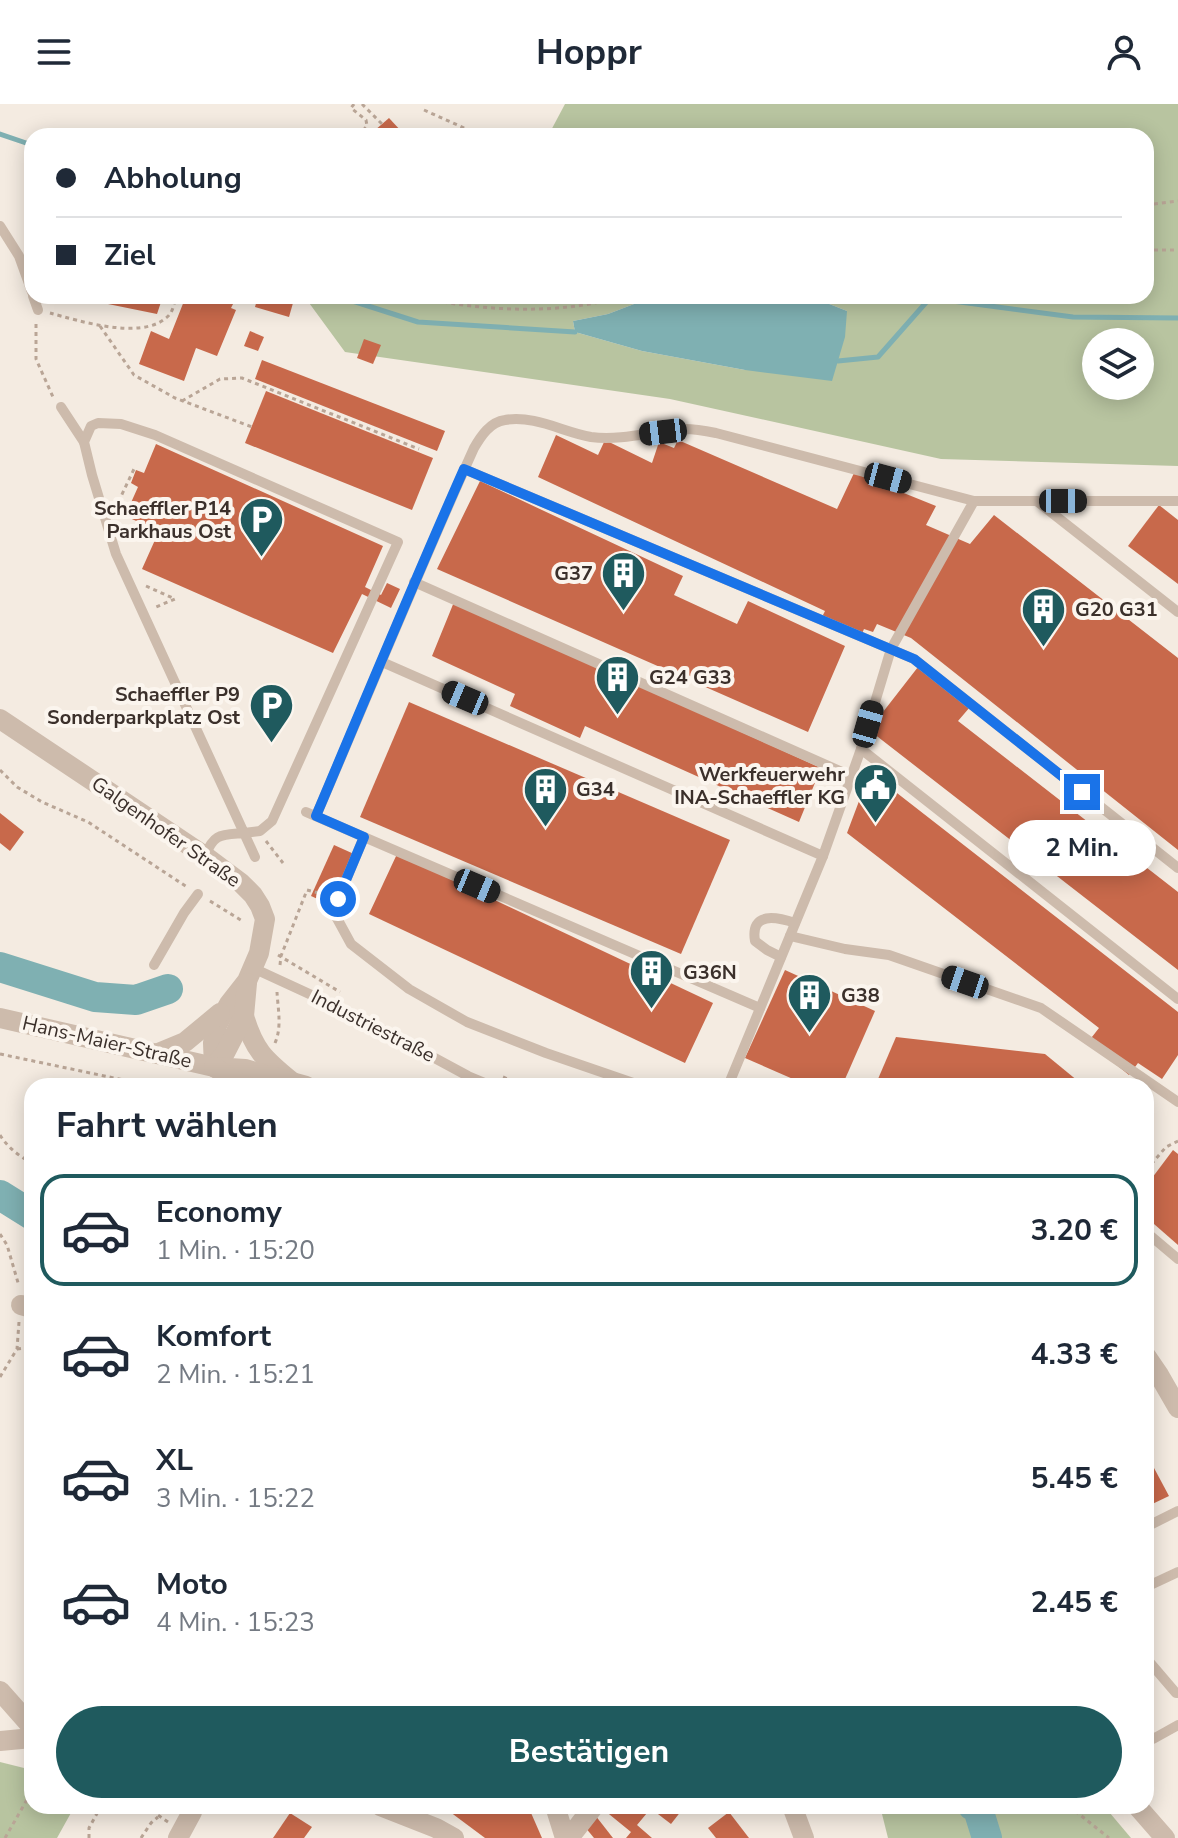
<!DOCTYPE html>
<html lang="de">
<meta charset="utf-8">
<style>
body{margin:0;font-family:"Nunito Sans",sans-serif;background:#f6f6f7;color:#1f2937;height:100vh;display:flex;flex-direction:column;font-size:30px;white-space:nowrap}
*{box-sizing:border-box;margin:0}
p{font-size:26px;color:#747a83}
.icon{flex:none;width:44px;height:44px;fill:none;stroke:currentColor;stroke-width:2;stroke-linecap:round;stroke-linejoin:round}
.map{position:relative;flex:1;overflow:hidden}
.side{position:absolute;left:24px;top:974px;width:1130px;height:736px;display:flex;flex-direction:column;background:#fff;border-radius:24px;box-shadow:0 4px 20px #0003}
.side>*{flex:none}
.guide{position:absolute;left:24px;top:24px;width:1130px;height:176px;border-radius:24px;box-shadow:0 4px 20px #0003;display:grid;align-content:center;height:176px;padding:0 32px;background:#fff}
.tools{position:absolute;left:1082px;top:224px;display:grid;gap:16px}
.tools a{display:grid;place-items:center;width:72px;height:72px;border-radius:50%;background:#fff;box-shadow:0 4px 20px #0003;font-size:40px}
.end{position:absolute;width:36px;height:36px;margin:-18px;border:10px solid #1a73e8;background:#fff;box-shadow:0 0 0 4px #fff}
.from{border-radius:50%}
.bubble{position:absolute;height:56px;border-radius:28px;background:#fff;box-shadow:0 4px 20px #0003;font-size:26px;font-weight:700;line-height:56px;text-align:center}
.car{position:absolute;width:24px;height:48px;margin:-24px -12px;border-radius:10px;box-shadow:0 0 6px 2px #0007;background:linear-gradient(#222 24%,#8ab4d8 0 40%,#222 0 76%,#8ab4d8 0 86%,#222 0)}
.guide b{display:flex;align-items:center;gap:28px;height:76px;font-size:30px}
.guide b+b{border-top:2px solid #e0e1e3}
.guide i{width:20px;height:20px;background:#1f2937}
ul{padding:0;list-style:none}
li{display:flex;align-items:center;gap:24px;height:112px;margin:0 16px 12px;padding:0 16px;border:4px solid transparent;border-radius:24px}
li div{flex:1}
li b{display:block;font-size:30px}
li em{font-style:normal;font-weight:700}
li.current{border-color:#1f5a5e}
li>.icon{width:72px;height:72px;stroke-width:1.5}
h2{padding:0 32px;font-size:36px;line-height:96px}
.button{display:flex;gap:16px;margin-top:auto;padding:16px 32px}
.button a{flex:1;height:92px;border-radius:48px;background:#1f5a5e;color:#fff;font-size:32px;font-weight:700;line-height:92px;text-align:center}
header{display:flex;justify-content:space-between;align-items:center;height:104px;padding:0 32px;background:#fff;font-size:36px;font-weight:700}
.map>svg:first-child{display:block}
.green{fill:#b8c4a0;fill-rule:evenodd}
.water{fill:#7fb0b2}
.lines{fill:none;stroke-linecap:round;stroke-linejoin:round}
.stream{stroke:#7fb0b2;stroke-width:5}
.river{stroke:#7fb0b2;stroke-width:30}
.building{fill:#c8694b}
.path{stroke:#b9a596;stroke-width:3;stroke-dasharray:4 4;stroke-linecap:butt}
.service{stroke:#cdbbac;stroke-width:10}
.minor{stroke:#cdbbac;stroke-width:20}
.tertiary{stroke:#cdbbac;stroke-width:20}
.route{stroke:#1a73e8;stroke-width:10}
.labels{text-anchor:middle;dominant-baseline:central;stroke-width:8;stroke-linejoin:round;paint-order:stroke}
.poi-label{font-size:20px;font-weight:bold;fill:#3b302b;stroke:#fbf5ee;text-anchor:start}
.street-label{font-size:20px;fill:#3b302b;stroke:#fbf5ee}
</style>
<header><svg class="icon" aria-label="menu" viewBox="0 0 24 24"><path d="M4 6h16M4 12h16M4 18h16"/></svg>Hoppr<svg class="icon" aria-label="person" viewBox="0 0 24 24"><circle cx="12" cy="8" r="4"/><path d="M4 21q1-7 8-7t8 7"/></svg></header>
<div class="map">
<svg width="1178" height="1734" viewBox="0 0 1178 1734">
<rect width="100%" height="100%" fill="#f4ebe1"/>
<g class="green">
<path d="M565,0H1178V362L941,355L670,295L345,248L304,192H655L608,210L573,217L575,228L642,247L745,266L847,207L809,192H1146V32H548ZM1096,238H1140V282H1096Z"/>
<path d="M0,1658L32,1666V1702H65L72,1707L57,1734H0Z"/>
<path d="M880,1702H1104L1131,1734H888Z"/>
</g>
<path class="water" d="M655,192H809L847,207L845,233L832,277L745,266L642,247L575,228L573,217L608,210Z"/>
<g class="lines">
<g class="stream">
<path d="M0,30L32,41"/>
<path d="M337,192L418,218L575,228"/>
<path d="M838,257L878,253L930,194L1073,213L1178,214"/>
</g>
<g class="river">
<path d="M0,863L95,893L136,896L168,885"/>
<path d="M0,1091L32,1111"/>
<path d="M973,1702L978,1705L987,1734"/>
</g>
</g>
<g class="building">
<path d="M389,14L402,28L398,32H378L374,27Z"/>
<path d="M92,192H163L157,210L103,199V196Z"/>
<path d="M186,192H237L231,204L236,206L217,252L196,244L184,277L139,260L151,227L169,235Z"/>
<path d="M258,192H295L289,213L255,203Z"/>
<path d="M470,192H516V196L470,195Z"/>
<path d="M250,227L264,233L258,247L244,242Z"/>
<path d="M364,235L381,241L373,260L357,254Z"/>
<path d="M262,256L445,327L437,347L255,275Z"/>
<path d="M266,287L433,354L412,406L245,339Z"/>
<path d="M556,331L598,351L605,336L652,359L659,338L674,344L678,336L837,405L854,369L936,402L926,421L970,440L994,411L1178,554V746L911,534L877,520L873,528L864,525L860,534L821,515L825,507L538,373Z"/>
<path d="M156,340L383,442L365,483L381,491L387,479L400,485L391,504L362,490L333,549L142,465L159,427L125,412L138,383L131,379L136,366L144,369Z"/>
<path d="M480,377L683,472L674,491L737,520L748,497L845,542L808,628L437,465Z"/>
<path d="M1159,401L1178,416V480L1128,442Z"/>
<path d="M454,498L821,664L799,718L585,622L580,634L510,602L515,590L432,552Z"/>
<path d="M918,563L970,603L958,617L1178,788V866L869,626Z"/>
<path d="M409,598L730,736L681,850L360,713Z"/>
<path d="M870,668L1178,908V951L1162,975L1138,959L1129,971L1088,938L1099,924L847,729Z"/>
<path d="M0,709L24,728L10,747L0,739Z"/>
<path d="M334,741L354,750L331,801L311,792Z"/>
<path d="M397,750L713,899L685,959L369,810Z"/>
<path d="M785,866L875,907L842,982H809L745,954Z"/>
<path d="M896,933L1045,950L1084,982H875Z"/>
<path d="M1173,1046L1178,1050V1141L1146,1113V1082Z"/>
<path d="M1146,1349L1169,1392L1146,1403Z"/>
<path d="M442,1702H528L542,1734H485Z"/>
<path d="M607,1702H638L647,1709L637,1721L652,1734H626L631,1728L604,1706Z"/>
<path d="M657,1702H685L671,1720L654,1707Z"/>
<path d="M729,1708L749,1734H716L708,1724Z"/>
<path d="M290,1709L312,1723L304,1734H273Z"/>
<path d="M595,1711L613,1734H594L585,1723Z"/>
</g>
<g class="lines">
<g class="path">
<path d="M354,0L351,4L366,16L367,22L358,32"/>
<path d="M362,0L382,20"/>
<path d="M424,6L482,32"/>
<path d="M1146,101L1178,97"/>
<path d="M1146,146H1178"/>
<path d="M412,192C480,207 557,212 624,192"/>
<path d="M50,209C79,217 140,236 166,214C173,209 174,200 176,192"/>
<path d="M36,220V255L53,293"/>
<path d="M100,222L134,271L175,294L252,323"/>
<path d="M182,297L220,275L242,274L419,345"/>
<path d="M115,405L134,365"/>
<path d="M146,482L175,495L156,503"/>
<path d="M0,666L17,683L42,698L88,718L187,783"/>
<path d="M266,737L283,759"/>
<path d="M210,797L244,818"/>
<path d="M278,851L340,888"/>
<path d="M280,861L281,852L307,786L327,791"/>
<path d="M275,939C282,923 278,906 277,888"/>
<path d="M0,950L152,982"/>
<path d="M503,973L525,982"/>
<path d="M0,1031C8,1044 19,1052 32,1059"/>
<path d="M1146,1066L1166,1043L1178,1037"/>
<path d="M0,1130L7,1141L19,1182"/>
<path d="M17,1245L32,1243"/>
<path d="M0,1273L17,1245L19,1218"/>
<path d="M145,1702L168,1718"/>
<path d="M1069,1702L1109,1734"/>
<path d="M5,1734L32,1687"/>
<path d="M89,1734V1724L101,1702"/>
<path d="M141,1734L151,1719L158,1713"/>
</g>
<g class="service">
<path d="M0,122L19,152L32,188"/>
<path d="M33,192L38,206"/>
<path d="M61,303L84,338"/>
<path d="M98,319L121,320L155,331L398,438L272,717L260,727L244,729L116,450L92,371L84,338L91,322Z"/>
<path d="M464,365L914,555L1178,764"/>
<path d="M974,397H1178"/>
<path d="M1038,398L1178,508"/>
<path d="M414,478L851,672"/>
<path d="M382,558L823,752L728,982"/>
<path d="M306,708L760,904"/>
<path d="M316,712C369,589 419,466 474,344C481,332 490,318 505,316C535,311 563,328 591,333C622,337 654,327 685,325C695,325 706,327 716,329L974,397L891,545L861,645"/>
<path d="M364,733L333,807L351,840L409,885L467,918L546,949L642,982"/>
<path d="M205,752C214,729 221,731 244,729L255,753"/>
<path d="M823,752L861,645L1178,895"/>
<path d="M790,832L845,845L889,851L1041,904L1178,998"/>
<path d="M781,853L767,846L755,837C750,807 777,813 795,819"/>
<path d="M154,861L184,809L198,790"/>
<path d="M253,864L355,911L468,972L492,982"/>
<path d="M1146,1128L1178,1155"/>
<path d="M1146,1423L1178,1407"/>
<path d="M1146,1483L1178,1468"/>
<path d="M1146,1554L1176,1589H1178"/>
<path d="M1146,1626L1153,1635L1178,1621"/>
</g>
<g class="minor">
<path d="M0,615L205,752L241,779L253,791L260,802L265,815L259,849L247,877L229,900L217,921L213,939L214,963"/>
<path d="M244,912C254,946 264,955 291,977"/>
<path d="M156,950L185,938L220,909"/>
<path d="M214,963L225,949L244,912L247,879"/>
<path d="M21,1201L32,1204"/>
<path d="M1146,1252L1159,1271L1178,1304"/>
<path d="M0,1587L32,1623"/>
<path d="M0,1637L32,1634"/>
<path d="M380,1702L436,1724L454,1734"/>
<path d="M555,1702L565,1734"/>
<path d="M792,1702L804,1734"/>
<path d="M178,1734L192,1708L193,1702"/>
<path d="M569,1734L594,1702"/>
</g>
<g class="tertiary">
<path d="M0,914L214,963L245,965L306,982"/>
<path d="M214,963L240,980L247,982"/>
<path d="M1137,1702L1165,1734"/>
</g>
</g>
<g class="lines">
<path class="route" d="M338,795L364,733L316,712C365,596 413,480 464,365L914,555L1082,688"/>
</g>
<defs>
<symbol id="parking-pin" viewBox="-11 -11 22 30"><path d="M0 17L-7.5 6A9.5 9.5 0 1 1 7.5 6Z" fill="#1f5a5e" stroke="#fbf5ee"/><path d="M-3.5-5.5H1a3.5 3.5 0 0 1 0 7H-1V5.5H-3.5ZM-1-3.4V-.6H.8a1.4 1.4 0 0 0 0-2.8Z" fill="#fff"/></symbol>
<symbol id="building-pin" viewBox="-11 -11 22 30"><path d="M0 17L-7.5 6A9.5 9.5 0 1 1 7.5 6Z" fill="#1f5a5e" stroke="#fbf5ee"/><path d="M-4-6H4V6H1V3H-1V6H-4ZM-2.5-4.3h1.7v1.8h-1.7ZM.8-4.3h1.7v1.8H.8ZM-2.5-1h1.7V.8h-1.7ZM.8-1h1.7V.8H.8Z" fill="#fff"/></symbol>
<symbol id="civic-pin" viewBox="-11 -11 22 30"><path d="M0 17L-7.5 6A9.5 9.5 0 1 1 7.5 6Z" fill="#1f5a5e" stroke="#fbf5ee"/><path d="M-.6-6.5H3V-4.5H.6V-3L4-1V1h2V6H-6V1h2V-1L-.6-3ZM-1.2 2.5V6h2.4V2.5Z" fill="#fff"/></symbol>
</defs>
<g fill-rule="evenodd">
<use href="#parking-pin" x="236" y="390" width="51" height="69"/>
<use href="#building-pin" x="598" y="444" width="51" height="69"/>
<use href="#building-pin" x="1018" y="480" width="51" height="69"/>
<use href="#building-pin" x="592" y="548" width="51" height="69"/>
<use href="#parking-pin" x="246" y="576" width="51" height="69"/>
<use href="#civic-pin" x="850" y="656" width="51" height="69"/>
<use href="#building-pin" x="520" y="660" width="51" height="69"/>
<use href="#building-pin" x="626" y="842" width="51" height="69"/>
<use href="#building-pin" x="784" y="866" width="51" height="69"/>
</g>
<g class="labels">
<g class="poi-label">
<text x="231" y="404" text-anchor="end">Schaeffler P14<tspan x="231" dy="23">Parkhaus Ost</tspan></text>
<text x="593" y="469" text-anchor="end">G37</text>
<text x="1075" y="505">G20 G31</text>
<text x="649" y="573">G24 G33</text>
<text x="240" y="590" text-anchor="end">Schaeffler P9<tspan x="240" dy="23">Sonderparkplatz Ost</tspan></text>
<text x="845" y="670" text-anchor="end">Werkfeuerwehr<tspan x="845" dy="23">INA-Schaeffler KG</tspan></text>
<text x="576" y="685">G34</text>
<text x="683" y="868">G36N</text>
<text x="841" y="891">G38</text>
</g>
<g class="street-label">
<text transform="translate(166 728) rotate(35)">Galgenhofer Straße</text>
<text transform="translate(373 922) rotate(27)">Industriestraße</text>
<text transform="translate(107 938) rotate(13)">Hans-Maier-Straße</text>
</g>
</g>
</svg>
<div class="tools">
<a><svg class="icon" aria-label="layers" viewBox="0 0 24 24"><path d="M12 4l9 5-9 5-9-5zM3 14l9 5 9-5"/></svg></a>
</div>
<i class="end from" style="left:338px;top:795px"></i>
<i class="end" style="left:1082px;top:688px"></i>
<div class="bubble" style="left:1008px;top:716px;width:148px">2 Min.</div>
<i class="car" style="left:663px;top:328px;rotate:263deg"></i>
<i class="car" style="left:888px;top:374px;rotate:105deg"></i>
<i class="car" style="left:1063px;top:397px;rotate:90deg"></i>
<i class="car" style="left:465px;top:594px;rotate:293deg"></i>
<i class="car" style="left:868px;top:620px;rotate:16deg"></i>
<i class="car" style="left:477px;top:782px;rotate:113deg"></i>
<i class="car" style="left:965px;top:878px;rotate:289deg"></i>
<div class="guide">
<b><i class="from"></i>Abholung</b>
<b><i></i>Ziel</b>
</div>
<section class="side">
<h2>Fahrt wählen</h2>
<ul>
<li class="current"><svg class="icon" aria-label="car" viewBox="0 0 24 24"><path d="M5 17H2v-5l4-1 3-4h7l3 4 3 1v5h-3M9 17h6M6 11h13"/><circle cx="7" cy="17" r="2"/><circle cx="17" cy="17" r="2"/></svg><div><b>Economy</b><p>1 Min. · 15:20</p></div><em>3.20 €</em></li>
<li><svg class="icon" aria-label="car" viewBox="0 0 24 24"><path d="M5 17H2v-5l4-1 3-4h7l3 4 3 1v5h-3M9 17h6M6 11h13"/><circle cx="7" cy="17" r="2"/><circle cx="17" cy="17" r="2"/></svg><div><b>Komfort</b><p>2 Min. · 15:21</p></div><em>4.33 €</em></li>
<li><svg class="icon" aria-label="car" viewBox="0 0 24 24"><path d="M5 17H2v-5l4-1 3-4h7l3 4 3 1v5h-3M9 17h6M6 11h13"/><circle cx="7" cy="17" r="2"/><circle cx="17" cy="17" r="2"/></svg><div><b>XL</b><p>3 Min. · 15:22</p></div><em>5.45 €</em></li>
<li><svg class="icon" aria-label="car" viewBox="0 0 24 24"><path d="M5 17H2v-5l4-1 3-4h7l3 4 3 1v5h-3M9 17h6M6 11h13"/><circle cx="7" cy="17" r="2"/><circle cx="17" cy="17" r="2"/></svg><div><b>Moto</b><p>4 Min. · 15:23</p></div><em>2.45 €</em></li>
</ul>
<div class="button"><a>Bestätigen</a></div>
</section>
</div>
